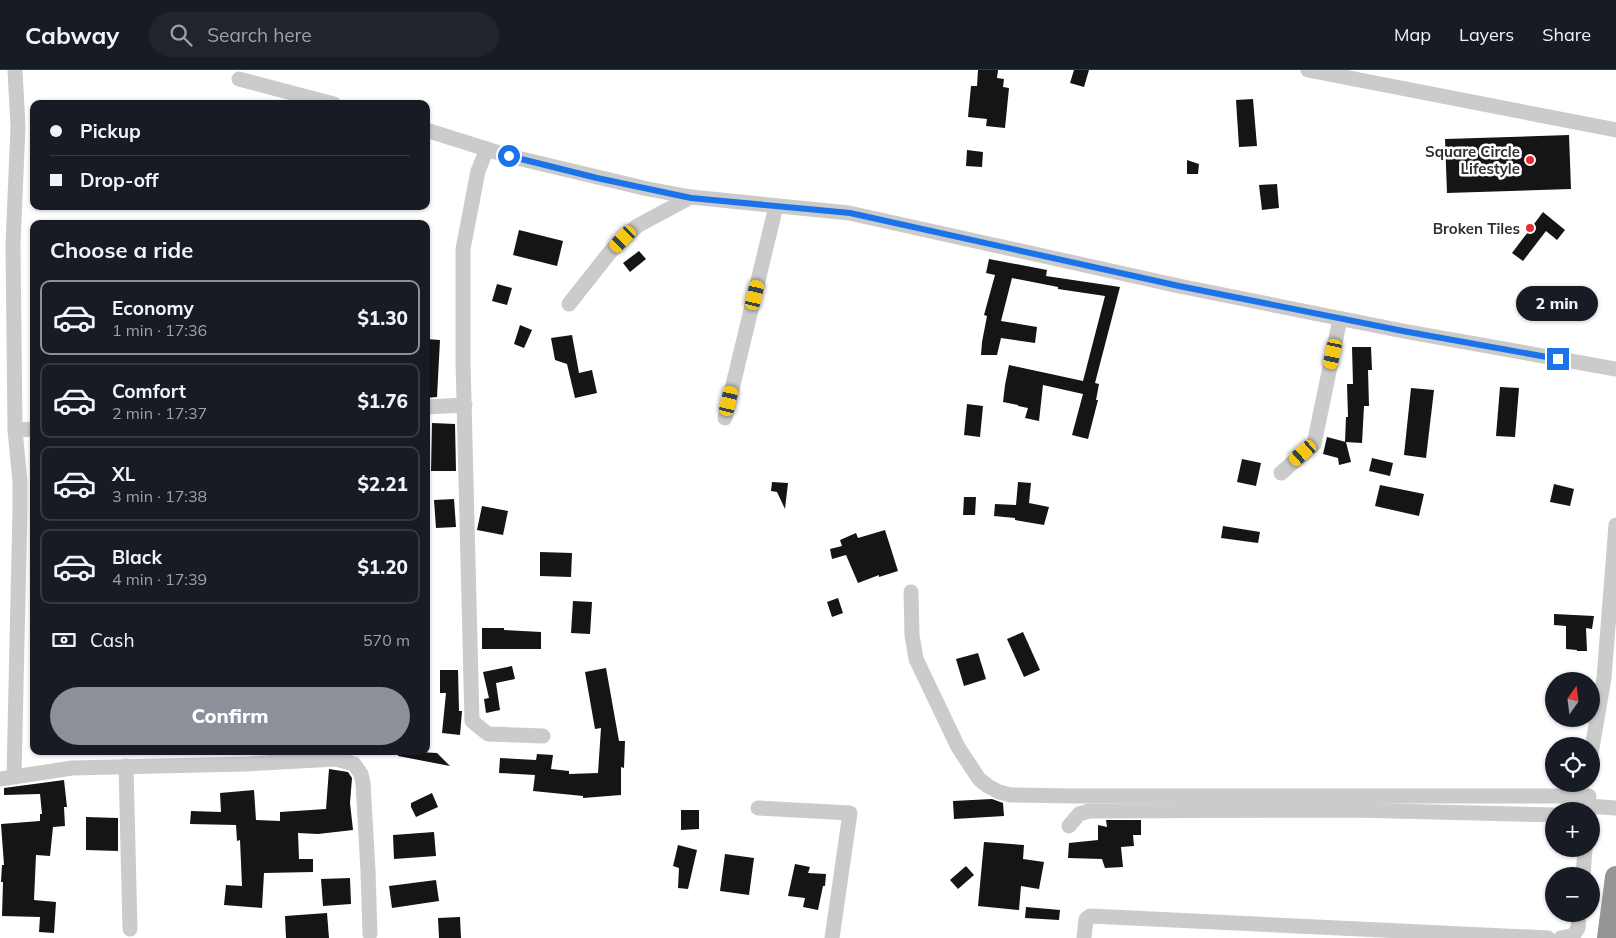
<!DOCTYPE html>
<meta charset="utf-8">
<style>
body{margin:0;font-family:Mulish,sans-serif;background:#20242c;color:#f1f3f6;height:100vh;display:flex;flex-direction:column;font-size:19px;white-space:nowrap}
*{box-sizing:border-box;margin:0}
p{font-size:16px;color:#9ea1a6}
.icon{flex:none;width:28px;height:28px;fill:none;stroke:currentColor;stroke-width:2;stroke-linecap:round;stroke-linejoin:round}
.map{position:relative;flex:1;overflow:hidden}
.drawer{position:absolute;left:30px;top:150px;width:400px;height:535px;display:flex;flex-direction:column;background:#171b24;border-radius:10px;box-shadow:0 1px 4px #0004}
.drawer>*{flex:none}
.hud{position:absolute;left:30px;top:30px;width:400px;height:110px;border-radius:10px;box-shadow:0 1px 4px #0004;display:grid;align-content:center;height:110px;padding:0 20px;background:#171b24}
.needle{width:32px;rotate:14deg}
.fabs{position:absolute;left:1545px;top:602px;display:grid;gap:10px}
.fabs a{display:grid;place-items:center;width:55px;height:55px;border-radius:50%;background:#171b24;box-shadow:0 1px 4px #0004;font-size:25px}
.end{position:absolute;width:22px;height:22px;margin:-11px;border:6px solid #1a73e8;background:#fff;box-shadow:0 0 0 2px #fff}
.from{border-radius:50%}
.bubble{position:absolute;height:35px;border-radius:18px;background:#171b24;box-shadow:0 1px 4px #0004;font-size:16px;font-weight:800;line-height:35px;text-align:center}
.car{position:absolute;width:15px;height:30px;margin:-15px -8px;border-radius:6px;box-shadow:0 0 4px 1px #0007;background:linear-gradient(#f5c518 24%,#345 0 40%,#f5c518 0 76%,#345 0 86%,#f5c518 0)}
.hud b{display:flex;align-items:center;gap:18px;height:48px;font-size:19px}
.hud b+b{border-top:1px solid #363941}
.hud i{width:12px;height:12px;background:#f1f3f6}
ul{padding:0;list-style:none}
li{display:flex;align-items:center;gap:15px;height:75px;margin:0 10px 8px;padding:0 10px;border:2px solid #363941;border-radius:10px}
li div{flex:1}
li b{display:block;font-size:19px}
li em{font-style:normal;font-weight:800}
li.active{border-color:#8c9099}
li>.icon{width:45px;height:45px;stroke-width:1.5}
h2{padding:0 20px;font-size:22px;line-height:60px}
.pay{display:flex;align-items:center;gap:12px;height:55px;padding:0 20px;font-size:19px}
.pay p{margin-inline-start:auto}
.action{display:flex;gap:10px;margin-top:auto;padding:10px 20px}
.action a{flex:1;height:58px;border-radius:30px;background:#8c9099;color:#fff;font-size:20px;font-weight:800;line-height:58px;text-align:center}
header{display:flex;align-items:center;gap:30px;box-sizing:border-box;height:70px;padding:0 25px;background:#171b24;border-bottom:1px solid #363941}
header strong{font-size:24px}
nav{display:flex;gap:28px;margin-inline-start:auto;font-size:18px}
.search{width:350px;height:45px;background:#20242c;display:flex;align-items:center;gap:12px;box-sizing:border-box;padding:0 18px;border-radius:28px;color:#9ea1a6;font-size:19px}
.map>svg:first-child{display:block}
.building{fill:#151515}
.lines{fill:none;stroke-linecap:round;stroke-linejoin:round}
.minor{stroke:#cbcbcb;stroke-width:15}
.highway{stroke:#959595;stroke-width:22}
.route{stroke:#1a73e8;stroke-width:6}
.poi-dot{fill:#e62e35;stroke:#fff;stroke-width:2}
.labels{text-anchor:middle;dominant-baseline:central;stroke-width:5;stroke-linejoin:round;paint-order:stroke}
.poi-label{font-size:15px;font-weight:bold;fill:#2e2e2e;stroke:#fff;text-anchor:end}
</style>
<header>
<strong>Cabway</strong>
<div class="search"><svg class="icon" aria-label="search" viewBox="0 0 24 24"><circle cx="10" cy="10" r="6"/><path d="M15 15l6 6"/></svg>Search here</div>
<nav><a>Map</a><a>Layers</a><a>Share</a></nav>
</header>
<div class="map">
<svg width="1616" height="868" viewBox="0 0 1616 868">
<rect width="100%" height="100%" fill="#fff"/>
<g class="building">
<path d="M978,0H998L997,8L1004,9L1003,17L1009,18L1005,58L986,56L987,49L968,47L971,16H977Z"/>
<path d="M1074,0H1089L1084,17L1070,13Z"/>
<path d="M1253,29L1257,76L1239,77L1236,30Z"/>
<path d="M1569,65L1571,119L1447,123L1445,69Z"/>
<path d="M967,80L983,82L982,97L966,96Z"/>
<path d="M1187,90L1199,94L1198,104H1187Z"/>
<path d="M1277,114L1279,138L1262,140L1259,115Z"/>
<path d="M1543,142L1565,160L1557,170L1546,161L1523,191L1512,183Z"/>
<path d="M519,160L563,171L557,196L513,185Z"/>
<path d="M639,181L646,189L630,202L623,193Z"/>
<path d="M989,189L1047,200L1046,206L1120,217L1095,313L1099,314L1096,330H1098L1088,369L1072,365L1083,324L1043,315L1039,351L1025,348L1028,338L1018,336V335L1003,332L1005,315L1009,295L1083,311L1105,226L1058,219V217L1012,208L1001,251L1037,257L1035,273L1001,268L997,285H981L982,272L987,246L984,245L995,205L986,203Z"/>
<path d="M497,214L512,218L507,235L492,231Z"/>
<path d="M520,255L532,260L524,278L514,274Z"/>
<path d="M572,265L579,303L592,300L597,323L575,328L567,294L555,290L551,268Z"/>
<path d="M426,269L440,270L437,327L426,328Z"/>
<path d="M1352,277H1371L1372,300H1368L1369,336H1364L1362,373L1345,372L1346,347H1348L1347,314H1353Z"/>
<path d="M1500,317L1519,318L1515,367L1496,366Z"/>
<path d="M1411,318L1434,320L1426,388L1404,385Z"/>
<path d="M967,334L983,336L980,367L964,365Z"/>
<path d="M432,353L455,354L456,401H431Z"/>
<path d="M1327,367L1346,372L1351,392L1339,395L1338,388L1323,384Z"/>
<path d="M1372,388L1393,393L1390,406L1369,401Z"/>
<path d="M1242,389L1261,393L1256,416L1237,412Z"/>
<path d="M772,412L788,413L785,439L777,422L771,421Z"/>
<path d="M1018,412L1031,413L1029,433L1049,437L1044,455L1015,450V448L994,446L995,434L1016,435Z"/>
<path d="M1554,414L1574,419L1570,436L1550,432Z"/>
<path d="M1380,415L1424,424L1419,446L1375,436Z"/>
<path d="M964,427H976L975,445H963Z"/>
<path d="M454,429L456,457L436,458L434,430Z"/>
<path d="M482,436L508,441L503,465L477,460Z"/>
<path d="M1223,456L1260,462L1258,473L1221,468Z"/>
<path d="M885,460L898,501L879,507V505L858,513L846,485L832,489L830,479L842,476L840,470L856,463L858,468Z"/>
<path d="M540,482L572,483L571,507L540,506Z"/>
<path d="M838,528L843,543L832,547L827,532Z"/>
<path d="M573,531L592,532L590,564L571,563Z"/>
<path d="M1554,544L1594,546L1592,559L1586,558L1587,581H1577V580L1566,579V556L1554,555Z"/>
<path d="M482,558H504V560L541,562V579H482Z"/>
<path d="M1023,562L1040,600L1024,607L1007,569Z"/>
<path d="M978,583L986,609L964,616L956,589Z"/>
<path d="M512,596L515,609L496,613L500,640L486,643L484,629L489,628L483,602Z"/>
<path d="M606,598L619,671H625L624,698L621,697V725L583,728V726L533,721L535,705L499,703L500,688L536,690L537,684L553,685L551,699L569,701V704L598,703L601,658L595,659L585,602Z"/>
<path d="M440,600H458L459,641H462L460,665L442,663L446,623H440Z"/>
<path d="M399,681L437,683L450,696L398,686Z"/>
<path d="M329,699L348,702L352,708L350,733L353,760L318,764L298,763L299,789H313V802L264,803L262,838L224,835L226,815L242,816L240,770L237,771L236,755L190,754L191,741L221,742L220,723L254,720L256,750L280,751V742L326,739Z"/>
<path d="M64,710L67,737H64L65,756L53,757L50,786L36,785L34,830L56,832L54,863L39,862L40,847L2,846L3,812H1L2,795H4L1,754L40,751V744H42L40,724L4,725V718Z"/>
<path d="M432,723L438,737L416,747L411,737V733Z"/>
<path d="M992,729L1003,733L1004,746L954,749L953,731Z"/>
<path d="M681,740H699V759L681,760Z"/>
<path d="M86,747L118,748V781L86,780Z"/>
<path d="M1106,750H1141V765H1133L1134,776L1121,777L1123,797L1105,798L1102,789L1068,788L1069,773L1098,770V755L1107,757Z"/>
<path d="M434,762L436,786L394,789L393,765Z"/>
<path d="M984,772L1024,775L1023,789L1044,792L1039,819L1021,816L1019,840L978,836Z"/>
<path d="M678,775L697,780L688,819L678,818L679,798L673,796Z"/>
<path d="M725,784L754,788L749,825L720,821Z"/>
<path d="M795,794L810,797L808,803L826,804L825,816H823L818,840L803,837L805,828L788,826Z"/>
<path d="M966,796L974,805L958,819L950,810Z"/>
<path d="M350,808L351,834L323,836L321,809Z"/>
<path d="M436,810L439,831L392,838L389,816Z"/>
<path d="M1026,837L1060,840L1059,850L1025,848Z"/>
<path d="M327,843L329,868H286L285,846Z"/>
<path d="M460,847L461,868H439L438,848Z"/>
</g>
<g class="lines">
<g class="minor">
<path d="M1308,0L1616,60"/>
<path d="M239,9L334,34"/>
<path d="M426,60L509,86L648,119L691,127L849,143L1179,216L1403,261L1616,299"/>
<path d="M487,79L478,101L463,179V291L472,651L488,664L543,666"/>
<path d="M569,234L610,182L637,156L691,127"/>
<path d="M426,337L465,335"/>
<path d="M725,348L776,136"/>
<path d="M15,360L34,359"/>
<path d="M1281,403L1314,374L1340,249"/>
<path d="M911,522L912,565L916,589L958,677L979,709L988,716L999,722L1011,725L1073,726H1589"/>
<path d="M1591,684L1604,608L1616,455"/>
<path d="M126,696L130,859"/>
<path d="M14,706L20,439V412L15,360L13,174L18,57L15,0"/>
<path d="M0,709L72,698L246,694L336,689L354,694L361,704L363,713L368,801L370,864"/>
<path d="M1588,736L1616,738"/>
<path d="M758,738L850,743L832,868"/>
<path d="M1069,756L1079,744L1089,741L1353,740L1554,745"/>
<path d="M1583,806L1585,779"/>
<path d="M1084,868L1086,849L1090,846L1548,868"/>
<path d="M1561,868L1573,866L1578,858L1579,844"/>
</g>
<path class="highway" d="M1608,868L1616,807"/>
</g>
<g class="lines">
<path class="route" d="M509,86L597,108L691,128L850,143L1179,216L1403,261L1558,289"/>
</g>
<g class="poi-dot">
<circle cx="1530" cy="90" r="5"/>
<circle cx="1530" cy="158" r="5"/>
</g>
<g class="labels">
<g class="poi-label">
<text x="1520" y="81">Square Circle<tspan x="1520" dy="17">Lifestyle</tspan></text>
<text x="1520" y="158">Broken Tiles</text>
</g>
</g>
</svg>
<div class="fabs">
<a><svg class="needle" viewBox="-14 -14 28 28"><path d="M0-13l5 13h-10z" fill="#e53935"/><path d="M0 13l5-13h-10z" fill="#9ea1a6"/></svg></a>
<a><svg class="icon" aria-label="locate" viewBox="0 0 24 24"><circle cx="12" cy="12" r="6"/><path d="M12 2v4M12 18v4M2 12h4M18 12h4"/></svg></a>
<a>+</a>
<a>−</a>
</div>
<i class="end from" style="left:509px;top:86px"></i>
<i class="end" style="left:1558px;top:289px"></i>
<div class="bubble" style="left:1516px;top:216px;width:82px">2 min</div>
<i class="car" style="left:623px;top:169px;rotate:224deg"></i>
<i class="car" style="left:755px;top:225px;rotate:13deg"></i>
<i class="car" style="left:1333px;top:284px;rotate:192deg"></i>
<i class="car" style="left:729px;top:331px;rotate:13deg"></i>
<i class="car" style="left:1303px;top:383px;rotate:229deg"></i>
<div class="hud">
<b><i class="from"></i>Pickup</b>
<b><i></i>Drop-off</b>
</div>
<section class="drawer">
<h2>Choose a ride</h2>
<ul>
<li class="active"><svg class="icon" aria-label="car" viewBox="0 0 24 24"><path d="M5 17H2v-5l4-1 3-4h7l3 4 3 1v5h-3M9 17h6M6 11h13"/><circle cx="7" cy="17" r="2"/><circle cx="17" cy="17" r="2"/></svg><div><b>Economy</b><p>1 min · 17:36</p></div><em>$1.30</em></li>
<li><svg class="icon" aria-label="car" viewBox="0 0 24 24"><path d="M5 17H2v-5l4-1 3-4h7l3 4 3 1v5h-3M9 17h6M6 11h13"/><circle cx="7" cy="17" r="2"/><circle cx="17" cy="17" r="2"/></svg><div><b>Comfort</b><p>2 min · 17:37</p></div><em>$1.76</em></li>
<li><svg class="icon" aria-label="car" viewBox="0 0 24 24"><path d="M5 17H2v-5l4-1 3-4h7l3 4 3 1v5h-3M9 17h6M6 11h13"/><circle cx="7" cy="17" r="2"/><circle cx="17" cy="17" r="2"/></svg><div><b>XL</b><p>3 min · 17:38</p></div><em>$2.21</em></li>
<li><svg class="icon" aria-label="car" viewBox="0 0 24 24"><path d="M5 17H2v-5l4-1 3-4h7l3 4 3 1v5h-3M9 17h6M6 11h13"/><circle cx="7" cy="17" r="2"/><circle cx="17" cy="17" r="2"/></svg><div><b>Black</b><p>4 min · 17:39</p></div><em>$1.20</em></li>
</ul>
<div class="pay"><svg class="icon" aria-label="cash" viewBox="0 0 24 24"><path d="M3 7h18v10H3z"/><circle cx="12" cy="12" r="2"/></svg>Cash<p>570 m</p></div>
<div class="action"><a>Confirm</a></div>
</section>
</div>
